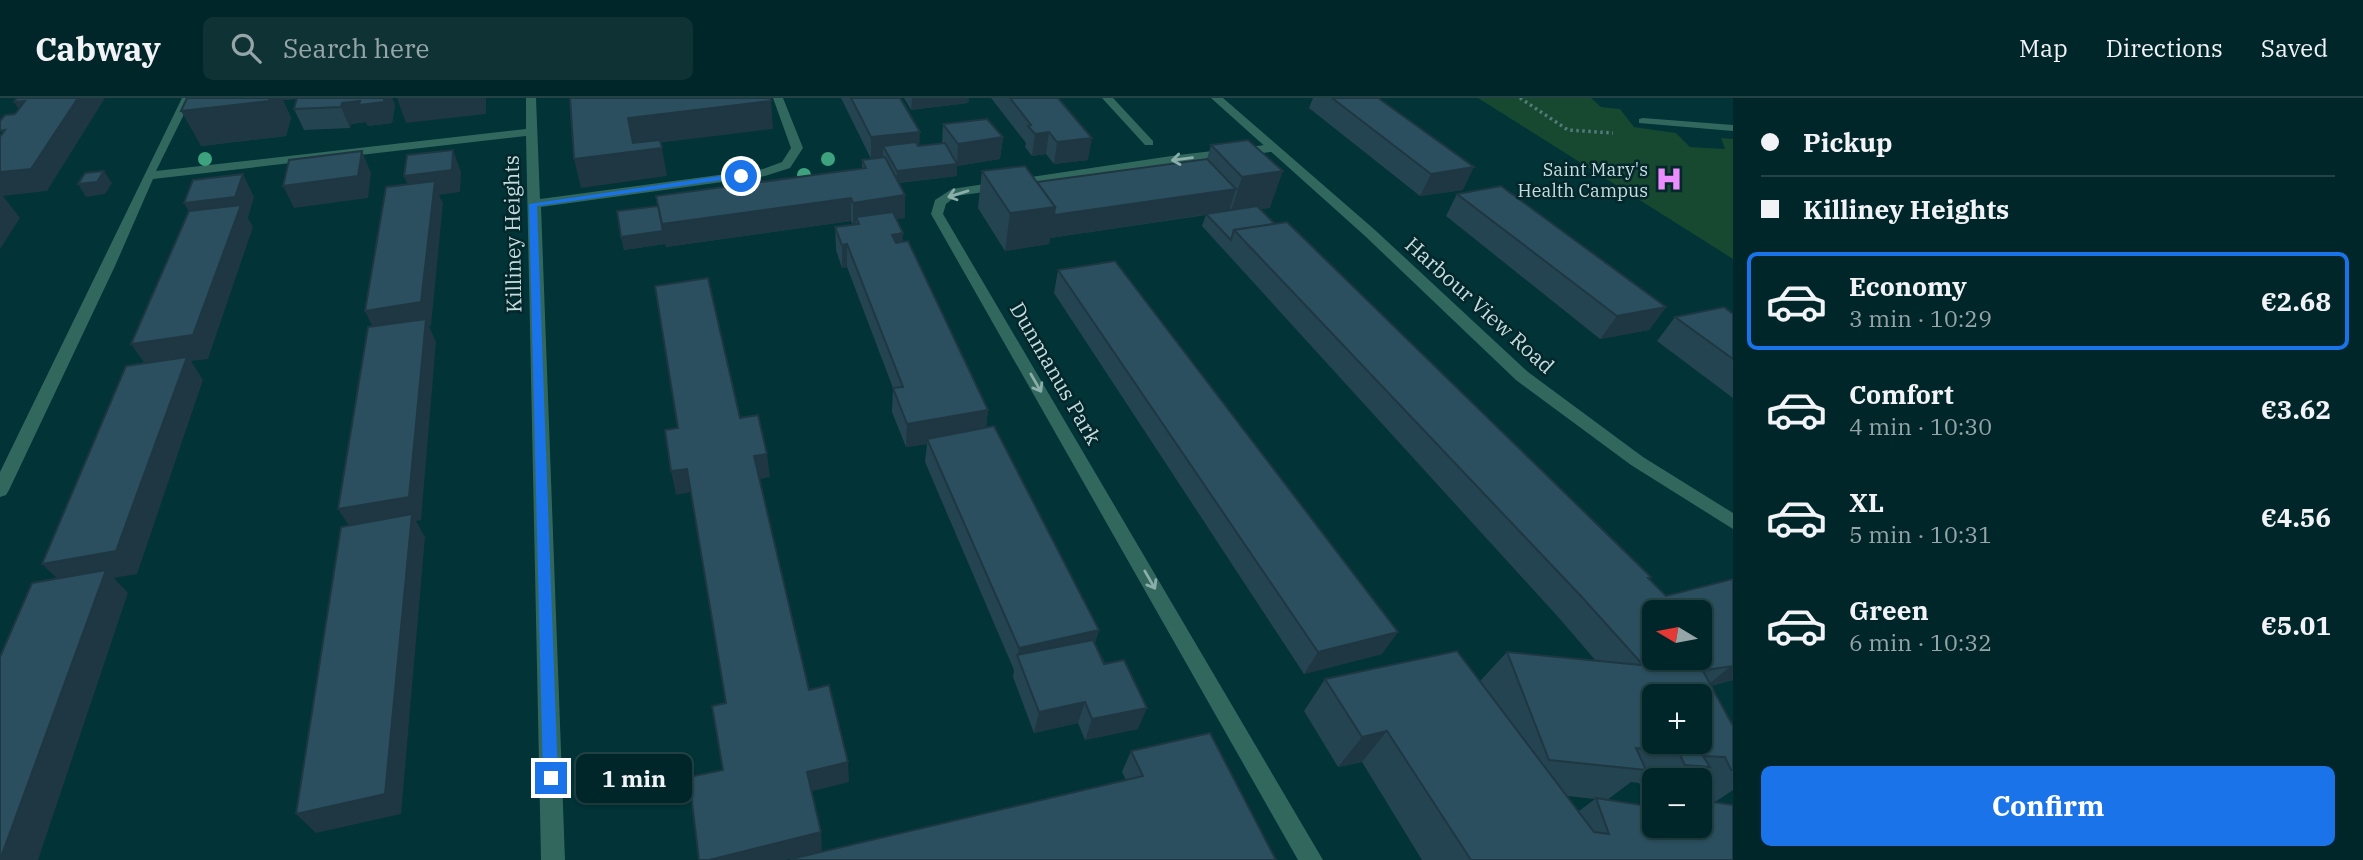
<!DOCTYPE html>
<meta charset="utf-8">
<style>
body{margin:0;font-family:"IBM Plex Serif",serif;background:#0f3235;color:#f1f3f6;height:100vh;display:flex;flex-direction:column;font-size:26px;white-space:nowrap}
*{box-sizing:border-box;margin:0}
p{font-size:23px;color:#96a5a8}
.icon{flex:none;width:38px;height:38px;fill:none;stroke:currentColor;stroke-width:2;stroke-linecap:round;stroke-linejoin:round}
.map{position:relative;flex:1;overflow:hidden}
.drawer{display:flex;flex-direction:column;background:#012629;width:630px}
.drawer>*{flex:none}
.top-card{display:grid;align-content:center;height:154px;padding:0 28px;background:#012629}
.needle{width:46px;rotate:280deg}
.controls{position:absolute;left:1642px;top:502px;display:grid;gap:14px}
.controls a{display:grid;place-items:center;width:70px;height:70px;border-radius:10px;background:#012629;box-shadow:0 2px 5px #0004,0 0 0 2px #234346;font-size:35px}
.end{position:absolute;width:32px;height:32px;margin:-16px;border:9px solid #1a73e8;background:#fff;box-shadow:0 0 0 4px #fff}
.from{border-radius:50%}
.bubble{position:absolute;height:49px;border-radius:10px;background:#012629;box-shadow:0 2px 5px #0004,0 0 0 2px #234346;font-size:23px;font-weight:800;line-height:49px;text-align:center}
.top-card b{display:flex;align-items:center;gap:24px;height:66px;font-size:26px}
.top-card b+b{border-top:2px solid #234346}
.top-card i{width:18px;height:18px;background:#f1f3f6}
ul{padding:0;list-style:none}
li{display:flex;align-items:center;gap:21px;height:98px;margin:0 14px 10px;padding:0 14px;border:4px solid transparent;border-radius:10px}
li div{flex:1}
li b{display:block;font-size:26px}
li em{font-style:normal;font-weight:800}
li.current{border-color:#1a73e8}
li>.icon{width:63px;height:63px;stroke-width:1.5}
.primary-button{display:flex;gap:14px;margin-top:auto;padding:14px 28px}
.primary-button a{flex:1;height:80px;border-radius:10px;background:#1a73e8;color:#fff;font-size:28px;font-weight:800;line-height:80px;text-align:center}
header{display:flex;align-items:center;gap:42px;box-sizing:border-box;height:98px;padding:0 35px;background:#012629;border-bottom:2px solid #234346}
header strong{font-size:33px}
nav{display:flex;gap:38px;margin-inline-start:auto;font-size:24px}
.search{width:490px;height:63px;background:#0f3235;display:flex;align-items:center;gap:18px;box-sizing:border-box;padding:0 24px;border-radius:10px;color:#96a5a8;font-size:26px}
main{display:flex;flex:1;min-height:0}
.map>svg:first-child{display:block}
.green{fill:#174830}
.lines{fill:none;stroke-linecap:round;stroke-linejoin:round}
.path{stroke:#537a7d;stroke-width:3.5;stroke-dasharray:2.5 3.5;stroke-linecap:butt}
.service{fill:#32675e;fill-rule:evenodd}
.minor{fill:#32675e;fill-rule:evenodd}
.tertiary{fill:#32675e;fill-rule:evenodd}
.tree{fill:#3da27d}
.wall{fill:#254451;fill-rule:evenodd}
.shaded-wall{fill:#1e3742}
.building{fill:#2b4f5e;stroke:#1e3742;stroke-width:2;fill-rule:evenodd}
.oneway{stroke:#8baeab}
.route{fill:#1a73e8}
.labels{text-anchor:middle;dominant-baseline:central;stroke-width:5;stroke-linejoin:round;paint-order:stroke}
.far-poi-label{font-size:18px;fill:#c6dddf;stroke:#04272b;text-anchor:end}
.street-label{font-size:21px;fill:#c6dddf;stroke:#04272b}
</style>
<header>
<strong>Cabway</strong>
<div class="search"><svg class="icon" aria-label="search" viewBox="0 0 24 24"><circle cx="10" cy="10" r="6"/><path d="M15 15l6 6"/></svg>Search here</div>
<nav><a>Map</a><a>Directions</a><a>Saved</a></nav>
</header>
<main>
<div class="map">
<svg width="1733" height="762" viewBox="0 0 1733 762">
<rect width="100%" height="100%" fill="#013337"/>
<path class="green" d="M1478,0H1591L1601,9L1620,11L1634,29L1676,35L1690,49L1725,51L1721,40L1733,41V161Z"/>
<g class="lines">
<path class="path" d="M1520,0L1568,32L1613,35"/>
<path class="service" d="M1643,20L1733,27V33L1639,25V21Z"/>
<g class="minor">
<path d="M182,0H192L156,73L526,31V0H536L540,101L763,71L782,64L791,50L773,0H783L803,50L790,70L765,78L541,109L565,762H541L526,38L153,81L115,168L9,392L6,397L0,399V374Z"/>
<path d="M1102,0H1113L1153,43V47H1145Z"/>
<path d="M1274,46L1280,50L1278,53L956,98L946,106L943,116L1323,762H1298L931,116L935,102L952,91L1178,57Z"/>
</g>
<path class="tertiary" d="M1211,0H1223L1375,132L1528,274L1643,359L1733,415V431L1631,367L1516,282L1365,138Z"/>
</g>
<g class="tree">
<circle cx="205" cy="61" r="7"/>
<circle cx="828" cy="61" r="7"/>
<circle cx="804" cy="77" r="7"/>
</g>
<g class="wall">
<path d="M187,0H392L395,7L392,25L368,28L366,24L351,26L350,30L304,32L294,11L297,1L283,2L291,20L286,38L201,48Z"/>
<path d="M841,0H900L919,48L942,45L943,26L1003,39L1000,61L957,68V78L899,85L905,120L896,121L903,144L988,312L986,330L1099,532L1095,545L1138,631L1085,642L1078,625L1034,635L1013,579L1014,572L925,364L927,346L906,349L892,314L893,290L847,169L842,170L836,152L835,129L853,127L851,123L666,149L665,146L624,152L621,139L658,108L862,70V62L871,61Z"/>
<path d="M904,0H969L968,5L911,12Z"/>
<path d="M991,0H1058L1088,62L1054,66L1046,56L1032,58L1025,49L1026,45Z"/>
<path d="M1313,0H1378L1463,92L1420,98L1309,10Z"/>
<path d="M1248,42L1270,110L1260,111L1650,481L1666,498L1733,481V582L1711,588L1733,628V692L1715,704L1733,762H1422L1362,664L1338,669L1304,613L1325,581L1480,583L1507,554L1596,563L1559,520L1202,128L1206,117L1050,140L1049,146L1005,153L978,110L982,73L1037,84L1207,61L1211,47ZM1654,682H1699V728H1654V705L1649,708L1607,702L1631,684L1639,685L1644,697L1654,698ZM1567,698L1595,701L1579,713Z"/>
<path d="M1457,96L1666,209L1649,232L1600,241L1446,118Z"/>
<path d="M1058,172L1382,556L1304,576L1054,195Z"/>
<path d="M1733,216V300L1657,243L1675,219Z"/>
<path d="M1131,653L1276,762L1126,682L1122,674Z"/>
</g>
<g class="shaded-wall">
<path d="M78,0H105L47,93L3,98L20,120L0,151V74Z"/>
<path d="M247,0H306L283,2L291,20L286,38L201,48L181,13Z"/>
<path d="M384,0H392L395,7L392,25L368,28L366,24L351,26L350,30L341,9L342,5Z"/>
<path d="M397,0H486V16L406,25Z"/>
<path d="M912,0H969L968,5L911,12Z"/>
<path d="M25,3L28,25L14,4Z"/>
<path d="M771,3L773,31L633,48L628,20Z"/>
<path d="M920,34L919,55L883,48V60L871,61V39Z"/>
<path d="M1049,34L1046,56L1032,58L1035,36Z"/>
<path d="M1003,39L1000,61L957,68V78L896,85L897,73L957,66L958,46Z"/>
<path d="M1092,40L1088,62L1054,66L1057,44Z"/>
<path d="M662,50L667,78L581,90L574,61Z"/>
<path d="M453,52L461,74L460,94L439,97L443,105L431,228H429L436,244L421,422L416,423L425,439L401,716L316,735L296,716L353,434L338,411L376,236L365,213L413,100L404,78Z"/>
<path d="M362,53L371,75L368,100L294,110L283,88Z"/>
<path d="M1474,69L1463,92L1420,98L1431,76Z"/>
<path d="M104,73L112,85L105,96L86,99L78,86Z"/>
<path d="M1283,73L1270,110L1230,116L1242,79Z"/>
<path d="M243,76L254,99L248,120L253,129L208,261L191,263L203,282L137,476L114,480L128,495L38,762H0L66,489L42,466L148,270L131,246L197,128L184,105Z"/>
<path d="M1236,91L1229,113L1050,140L1049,146L1005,153L1010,115L1055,109Z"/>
<path d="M905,97V120L859,126L856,119V127H853V105Z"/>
<path d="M851,100V123L666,149L665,146L624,152L621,139L662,126Z"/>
<path d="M903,135L902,158L892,137Z"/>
<path d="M847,146V169L842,170V147Z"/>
<path d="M1666,209L1649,232L1600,241L1617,218Z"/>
<path d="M988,312L985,336L927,341V346L906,349L907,326Z"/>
<path d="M767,356L770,379L757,382L754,358Z"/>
<path d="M687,371L691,394L676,397L671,373Z"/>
<path d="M1099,532L1092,554L1018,557L1019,550Z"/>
<path d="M1398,534L1382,556L1304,576L1318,554Z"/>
<path d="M1731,568H1733V582L1704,590Z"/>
<path d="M1085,604L1078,625L1034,635L1039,614Z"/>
<path d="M1147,610L1138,631L1085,642L1092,621Z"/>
<path d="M1387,633L1362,664L1338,669L1362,639Z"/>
<path d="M848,664L849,684L809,694L807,674Z"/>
<path d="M821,734L822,753L786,762H709Z"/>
</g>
<g class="building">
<path d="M17,0H78L31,71L0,74V39L5,32L0,33V23L5,17L15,16L25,3L14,4Z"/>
<path d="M187,0H270L269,3L181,13Z"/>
<path d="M297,0H384V4L359,7L360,3L342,5L341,9L294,11Z"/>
<path d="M570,0H770L771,3L628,20L633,45L660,42L662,50L574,61Z"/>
<path d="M851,0H900L920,34L871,39Z"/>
<path d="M1010,0H1058L1092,40L1057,44L1049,34L1035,36L1028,28L1031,27Z"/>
<path d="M1332,0H1378L1474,69L1431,76Z"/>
<path d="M987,21L1003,39L958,46L943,26Z"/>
<path d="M1248,42L1283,73L1242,79L1211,47Z"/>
<path d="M916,44L918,48L945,45L957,66L897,73L883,48Z"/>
<path d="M453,52L452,72L404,78L407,57Z"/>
<path d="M362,53L358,78L283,88L289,62Z"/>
<path d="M885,59L905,97L853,105L851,100L662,126L656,98L866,70L862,62Z"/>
<path d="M1207,61L1236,91L1054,117L1055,109L1037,84Z"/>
<path d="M1025,68L1055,109L1010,115L982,73Z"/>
<path d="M104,73L97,84L78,86L85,75Z"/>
<path d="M243,76L235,99L184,105L193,82Z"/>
<path d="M435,83L421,204L365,213L386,89Z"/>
<path d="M1501,88L1666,209L1617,218L1457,96Z"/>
<path d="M241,107L193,237L131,246L189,113Z"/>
<path d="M658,108L663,133L621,139L617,113Z"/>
<path d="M1257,108L1275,126L1234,132L1231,142L1206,116Z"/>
<path d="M893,114L903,135L892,137L896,145L908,143L988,312L907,326L893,290L903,289L847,146L842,147L835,129L859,126L856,119Z"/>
<path d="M1287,124L1609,438L1651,479L1648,480L1666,498L1733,481V568L1700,573L1643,567L1580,497L1234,132ZM1654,514H1699V560H1654Z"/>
<path d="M1115,163L1398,534L1318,554L1058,172Z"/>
<path d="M708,180L740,320L758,317L767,356L754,358L809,592L829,587L848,664L807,674L821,734L709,762H699L689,679L723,672L712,608L726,605L687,371L671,373L665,332L678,330L655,188Z"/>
<path d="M1724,209L1733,216V261L1675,219Z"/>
<path d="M426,221L409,399L338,411L368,229Z"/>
<path d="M187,259L116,453L42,466L126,268Z"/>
<path d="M994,328L1099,532L1019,550L927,341Z"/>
<path d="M412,416L385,696L296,716L341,429Z"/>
<path d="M106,472L0,762V559L32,485Z"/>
<path d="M1093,542L1104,566L1124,562L1147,610L1092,621L1085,604L1039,614L1017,557Z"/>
<path d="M1457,553L1594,734L1609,736L1596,700L1654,709V728H1699V702L1733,707V762H1471L1387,633L1362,639L1325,581Z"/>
<path d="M1507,554L1703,573L1733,628V672H1731L1725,659L1703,658L1710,669L1685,667L1679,655L1636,650L1646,672L1549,662ZM1654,598H1699V644H1654Z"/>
<path d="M1210,635L1276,762H791V761L1143,678L1131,653Z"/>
</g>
<defs><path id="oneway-shaft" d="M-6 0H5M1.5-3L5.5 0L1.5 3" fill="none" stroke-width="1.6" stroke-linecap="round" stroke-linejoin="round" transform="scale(1.75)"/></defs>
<g class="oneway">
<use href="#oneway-shaft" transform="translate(1182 61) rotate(173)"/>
<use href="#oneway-shaft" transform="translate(958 96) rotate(163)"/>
<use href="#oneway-shaft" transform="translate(1036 285) rotate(60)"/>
<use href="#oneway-shaft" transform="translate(1150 482) rotate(60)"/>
</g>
<path class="route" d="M741,75L743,79L537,108L558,680L551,687L543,680L529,106Z"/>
<defs>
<symbol id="hospital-bare" viewBox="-9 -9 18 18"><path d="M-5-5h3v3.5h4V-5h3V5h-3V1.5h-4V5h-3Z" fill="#eb8dfc" stroke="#04272b" stroke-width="2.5" paint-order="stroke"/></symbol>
</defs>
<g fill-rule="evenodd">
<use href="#hospital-bare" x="1650" y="62" width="38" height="38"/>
</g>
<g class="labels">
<g class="far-poi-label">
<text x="1648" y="71">Saint Mary's<tspan x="1648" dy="21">Health Campus</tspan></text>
</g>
<g class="street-label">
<text transform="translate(512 136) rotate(-91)">Killiney Heights</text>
<text transform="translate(1480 207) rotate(42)">Harbour View Road</text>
<text transform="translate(1056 275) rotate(60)">Dunmanus Park</text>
</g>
</g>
</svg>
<div class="controls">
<a><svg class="needle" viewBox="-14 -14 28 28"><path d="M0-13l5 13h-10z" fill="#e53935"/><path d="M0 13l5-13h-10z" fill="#96a5a8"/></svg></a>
<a>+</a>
<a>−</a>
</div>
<i class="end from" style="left:741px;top:78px"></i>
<i class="end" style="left:551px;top:680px"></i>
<div class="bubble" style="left:576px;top:656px;width:116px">1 min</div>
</div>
<section class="drawer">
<div class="top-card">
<b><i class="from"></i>Pickup</b>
<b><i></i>Killiney Heights</b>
</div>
<ul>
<li class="current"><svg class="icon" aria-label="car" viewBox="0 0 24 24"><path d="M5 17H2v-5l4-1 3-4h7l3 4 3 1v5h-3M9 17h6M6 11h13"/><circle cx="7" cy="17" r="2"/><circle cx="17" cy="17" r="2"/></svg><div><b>Economy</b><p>3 min · 10:29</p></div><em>€2.68</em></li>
<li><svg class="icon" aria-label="car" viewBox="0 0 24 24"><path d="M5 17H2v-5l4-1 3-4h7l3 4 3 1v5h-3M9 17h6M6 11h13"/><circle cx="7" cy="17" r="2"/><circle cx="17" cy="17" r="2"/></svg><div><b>Comfort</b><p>4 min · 10:30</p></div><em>€3.62</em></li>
<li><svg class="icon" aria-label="car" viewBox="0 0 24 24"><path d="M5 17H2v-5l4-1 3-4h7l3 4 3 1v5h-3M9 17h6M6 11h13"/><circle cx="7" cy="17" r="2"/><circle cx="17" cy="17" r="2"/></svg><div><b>XL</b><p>5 min · 10:31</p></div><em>€4.56</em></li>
<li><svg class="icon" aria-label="car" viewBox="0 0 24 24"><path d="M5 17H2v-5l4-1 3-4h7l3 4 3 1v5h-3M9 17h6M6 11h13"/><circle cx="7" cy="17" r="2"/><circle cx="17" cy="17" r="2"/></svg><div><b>Green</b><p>6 min · 10:32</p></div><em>€5.01</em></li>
</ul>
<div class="primary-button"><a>Confirm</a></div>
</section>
</main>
